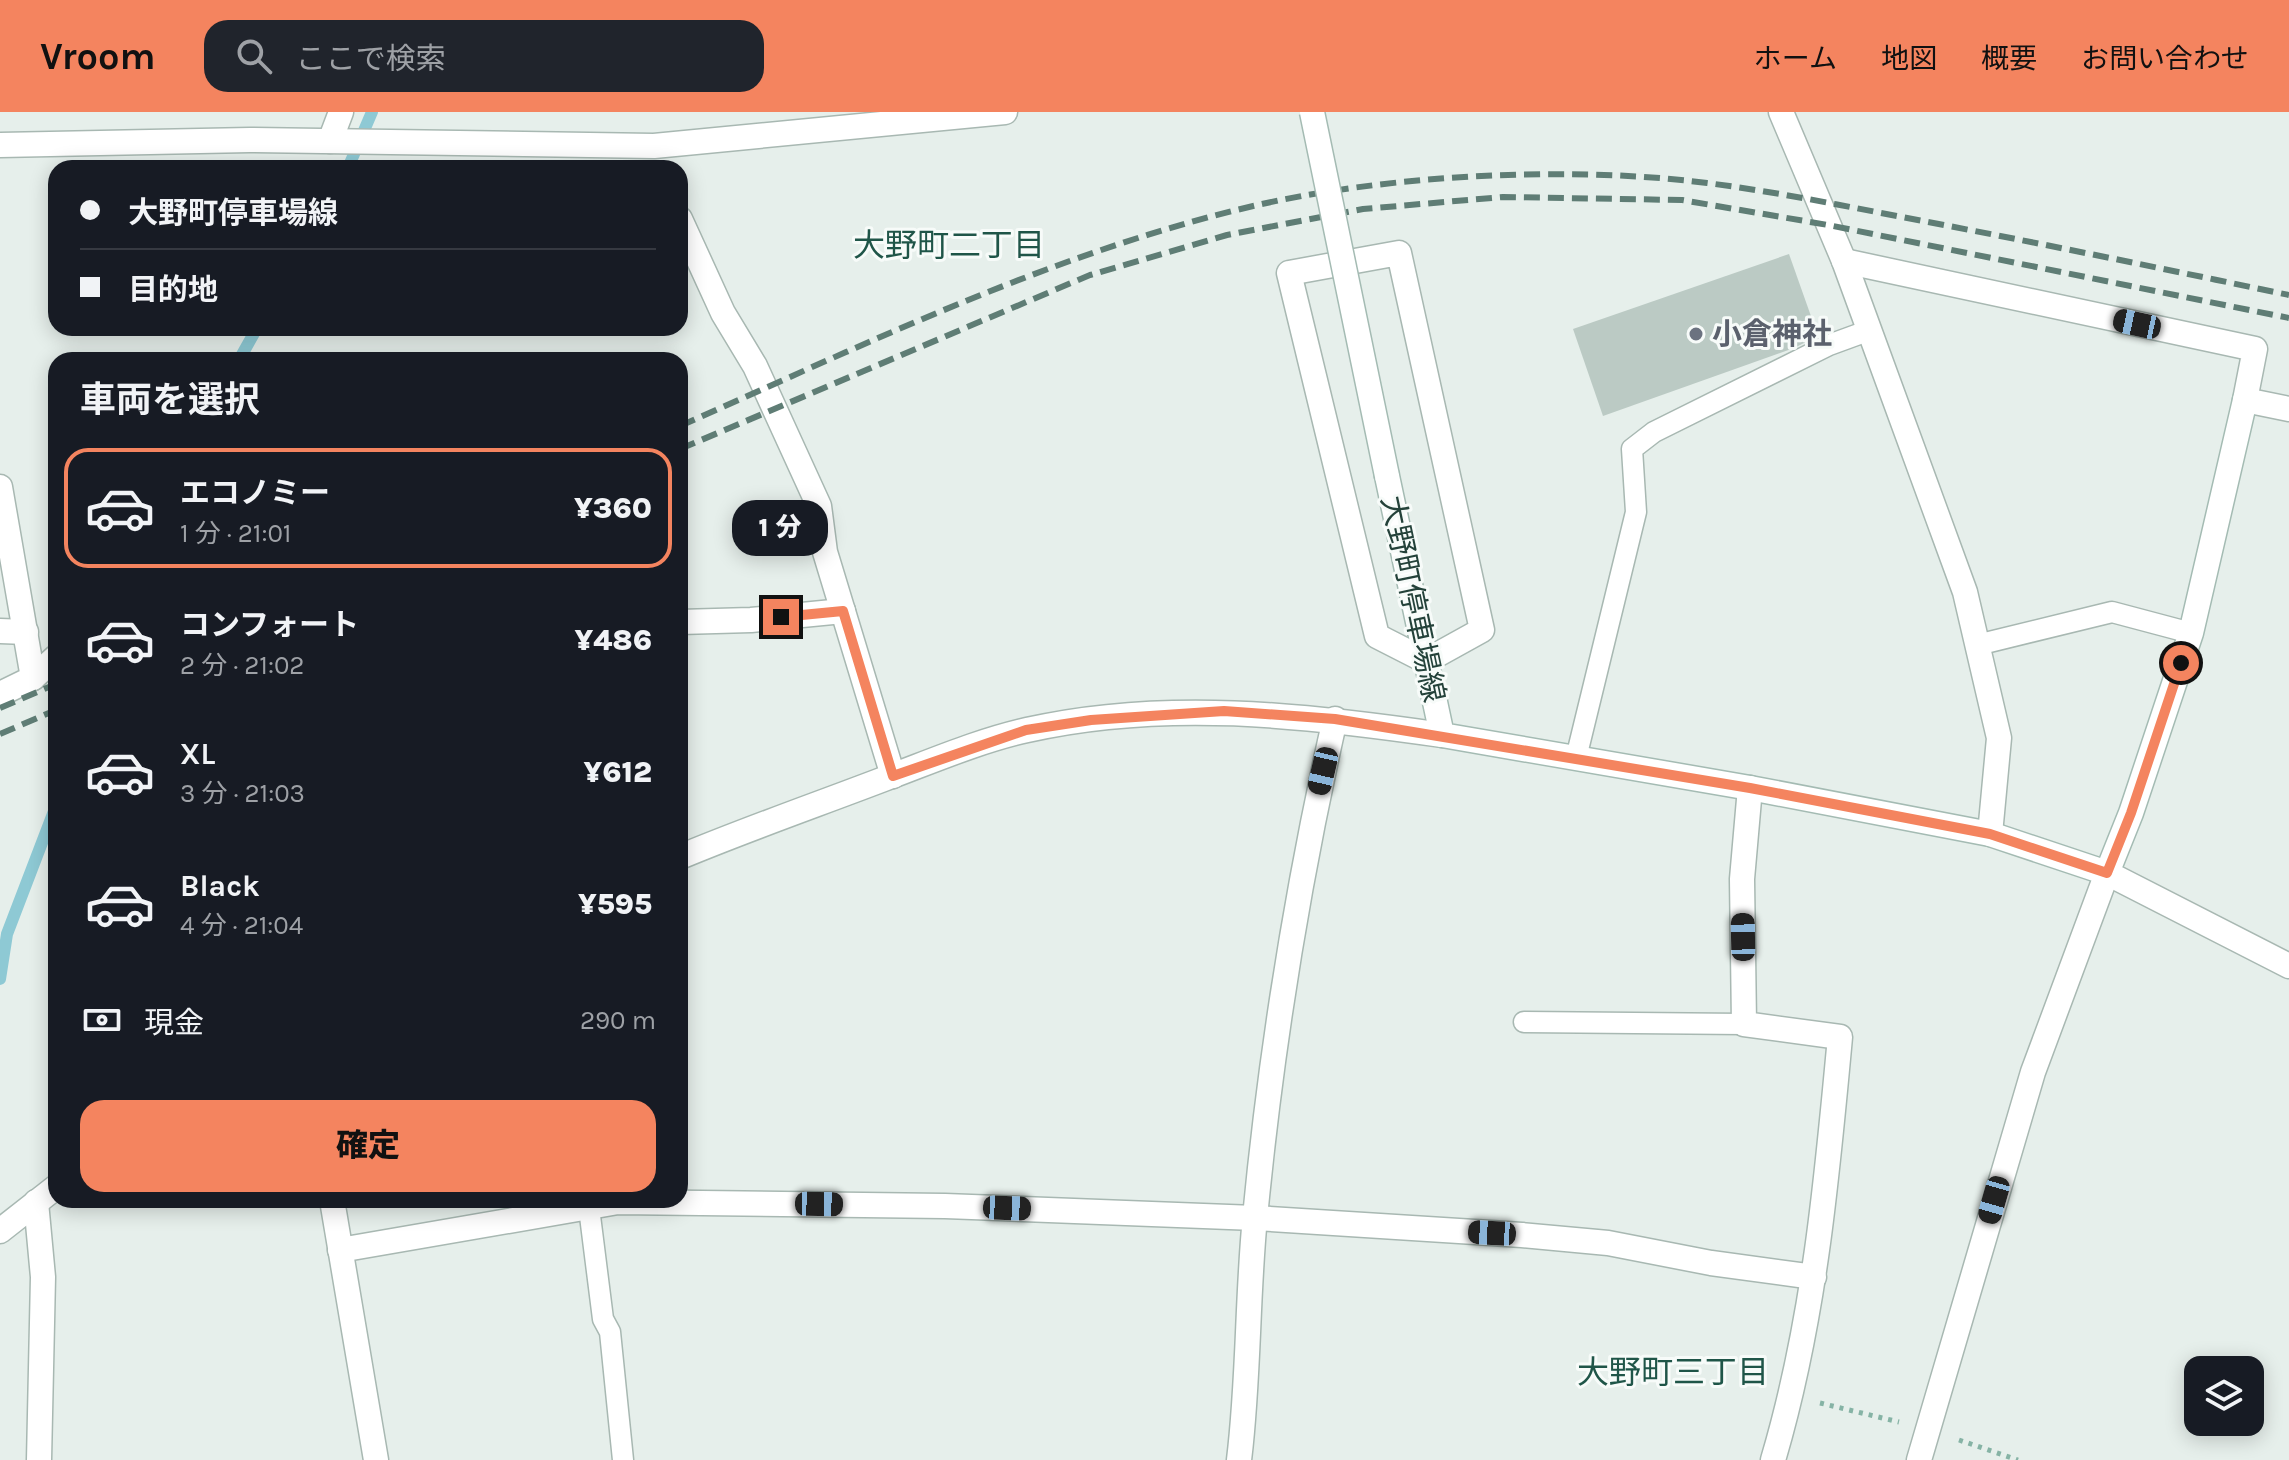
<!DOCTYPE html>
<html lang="ja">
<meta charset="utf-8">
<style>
body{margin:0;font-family:Karla,"Noto Sans JP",sans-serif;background:#20242c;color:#f1f3f6;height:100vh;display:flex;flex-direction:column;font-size:30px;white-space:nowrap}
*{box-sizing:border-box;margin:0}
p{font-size:26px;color:#9ea1a6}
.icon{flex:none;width:44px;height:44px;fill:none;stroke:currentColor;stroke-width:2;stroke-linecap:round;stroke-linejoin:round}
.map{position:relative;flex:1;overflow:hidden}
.panel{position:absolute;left:48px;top:240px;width:640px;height:856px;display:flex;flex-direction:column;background:#171b24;border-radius:24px;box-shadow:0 4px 20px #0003}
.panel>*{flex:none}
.guide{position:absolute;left:48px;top:48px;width:640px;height:176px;border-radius:24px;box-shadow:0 4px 20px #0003;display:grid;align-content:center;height:176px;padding:0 32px;background:#171b24}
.controls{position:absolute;left:2184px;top:1244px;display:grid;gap:16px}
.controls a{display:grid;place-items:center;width:80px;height:80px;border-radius:16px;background:#171b24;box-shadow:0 4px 20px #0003;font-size:40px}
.end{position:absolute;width:36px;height:36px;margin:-18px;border:10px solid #f4845f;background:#111;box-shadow:0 0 0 4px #111}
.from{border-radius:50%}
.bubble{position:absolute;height:56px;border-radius:24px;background:#171b24;box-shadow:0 4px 20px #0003;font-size:26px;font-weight:800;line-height:56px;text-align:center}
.car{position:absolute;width:24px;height:48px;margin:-24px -12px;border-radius:10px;box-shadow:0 0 6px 2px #0007;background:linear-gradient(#222 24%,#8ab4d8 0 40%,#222 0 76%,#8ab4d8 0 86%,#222 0)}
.guide b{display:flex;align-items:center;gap:28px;height:76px;font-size:30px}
.guide b+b{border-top:2px solid #363941}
.guide i{width:20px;height:20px;background:#f1f3f6}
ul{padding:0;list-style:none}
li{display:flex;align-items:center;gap:24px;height:120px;margin:0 16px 12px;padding:0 16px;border:4px solid transparent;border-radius:24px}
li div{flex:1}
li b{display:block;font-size:30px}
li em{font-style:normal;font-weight:800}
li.on{border-color:#f4845f}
li>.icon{width:72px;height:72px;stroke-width:1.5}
h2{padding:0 32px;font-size:36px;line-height:96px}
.pay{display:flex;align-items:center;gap:20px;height:88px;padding:0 32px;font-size:30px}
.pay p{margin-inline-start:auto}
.cta{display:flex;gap:16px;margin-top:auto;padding:16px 32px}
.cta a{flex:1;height:92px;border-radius:24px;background:#f4845f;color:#111;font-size:32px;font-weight:800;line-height:92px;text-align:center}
header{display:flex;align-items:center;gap:48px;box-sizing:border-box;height:112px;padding:0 40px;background:#f4845f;color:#111}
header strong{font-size:38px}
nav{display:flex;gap:44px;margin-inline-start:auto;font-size:28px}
.search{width:560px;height:72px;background:#20242c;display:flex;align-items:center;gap:20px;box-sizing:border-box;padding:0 28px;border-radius:24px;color:#9ea1a6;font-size:30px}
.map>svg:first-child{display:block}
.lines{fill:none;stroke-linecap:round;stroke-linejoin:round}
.stream{stroke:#8ec9d4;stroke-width:12}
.building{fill:#bbcac4}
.service-casing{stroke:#a8b8b2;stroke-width:23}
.minor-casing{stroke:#a8b8b2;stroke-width:27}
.tertiary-casing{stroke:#a8b8b2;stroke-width:27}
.secondary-casing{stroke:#a4bbb3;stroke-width:27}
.path{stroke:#86b3a5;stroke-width:5;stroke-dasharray:4 6;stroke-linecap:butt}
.service{stroke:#fff;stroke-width:20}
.minor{stroke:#fff;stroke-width:24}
.tertiary{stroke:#fff;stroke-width:24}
.secondary{stroke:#fff;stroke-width:24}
.rail{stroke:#5f7d75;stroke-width:6;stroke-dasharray:16 8;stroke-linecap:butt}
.secondary-bridge-casing{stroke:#a4bbb3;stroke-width:27;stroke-linecap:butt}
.secondary-bridge{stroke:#fff;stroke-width:24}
.route{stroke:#f4845f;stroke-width:10}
.worship-dot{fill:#6b7280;stroke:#f7fbf9;stroke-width:3}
.labels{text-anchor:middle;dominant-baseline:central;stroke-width:6;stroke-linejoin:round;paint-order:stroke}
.worship-label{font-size:30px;font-weight:bold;fill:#5b616d;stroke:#f7fbf9;text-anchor:start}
.street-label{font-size:30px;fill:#24423a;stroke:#f7fbf9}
.neighbourhood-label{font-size:32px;fill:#1f5548;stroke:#f7fbf9}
</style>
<header>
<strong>Vroom</strong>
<div class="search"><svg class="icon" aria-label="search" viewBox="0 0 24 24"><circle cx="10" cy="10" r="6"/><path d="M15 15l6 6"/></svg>ここで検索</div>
<nav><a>ホーム</a><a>地図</a><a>概要</a><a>お問い合わせ</a></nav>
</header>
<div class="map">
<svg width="2289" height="1348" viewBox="0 0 2289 1348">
<rect width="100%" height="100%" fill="#e6efeb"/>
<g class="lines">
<g class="stream">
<path d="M348,56L372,0"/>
<path d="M239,248L257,216"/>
<path d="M0,867L7,822L56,694"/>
</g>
</g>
<path class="building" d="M1789,142L1818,224L1794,236L1603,304L1573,217Z"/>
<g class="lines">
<defs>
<g id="service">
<path d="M1977,533L2112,500L2191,521"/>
<path d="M1576,646L1636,400L1632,337L1654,320L1829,233L1870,218"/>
<path d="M1524,910L1744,912"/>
<path d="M588,1088L603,1207L610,1220L623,1348"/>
</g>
<g id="minor">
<path d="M1781,0L1844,149L1965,480L1999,626L1990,722"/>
<path d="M330,29L341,0"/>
<path d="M0,33L250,28L654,34L1005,0"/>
<path d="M680,107L723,201L755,254L819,394L825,440L893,664"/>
<path d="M1399,141L1482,518L1426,549L1377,524L1289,161Z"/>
<path d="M1844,149L2255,237L2245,288L2289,297"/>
<path d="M0,375L33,566L0,582"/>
<path d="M680,510L751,508L843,499"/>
<path d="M0,519L26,520"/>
<path d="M33,566L56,545"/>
<path d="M1750,676L1742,767L1744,912L1840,925C1827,1067 1814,1210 1773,1348"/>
<path d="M332,1088L376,1348"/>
<path d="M36,1090L43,1165L39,1348"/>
<path d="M340,1138L618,1090L945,1094L1255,1106L1522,1123L1608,1131L1711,1151L1814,1165"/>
<path d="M1239,1348C1249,1268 1247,1186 1255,1105C1271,938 1298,771 1335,607"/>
<path d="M1919,1348L2033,960L2107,761"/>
</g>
<g id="tertiary">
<path d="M680,745C747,717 816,693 884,667C930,650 978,629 1027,618C1164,587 1304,603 1442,623"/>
<path d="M2107,761L2289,854"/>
<path d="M0,1119L56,1075"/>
</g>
<path id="secondary" d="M1387,364L1442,623L1750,676L1990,722L2107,761L2131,701L2191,521L2245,288"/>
</defs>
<use href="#service" class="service-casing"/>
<use href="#minor" class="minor-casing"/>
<use href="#tertiary" class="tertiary-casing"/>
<use href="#secondary" class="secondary-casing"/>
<g class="path">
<path d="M1820,1291L1899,1310"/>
<path d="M1959,1328L2018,1348"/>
</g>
<use href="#service" class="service"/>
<use href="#minor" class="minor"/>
<use href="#tertiary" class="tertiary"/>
<use href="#secondary" class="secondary"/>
<g class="rail">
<path d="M680,314C866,232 1051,142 1249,95C1379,64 1556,54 1690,69C1770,78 1849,95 1928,110C2049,133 2169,158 2289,183"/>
<path d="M680,337L1090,163L1227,123L1363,97L1503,85L1682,88L1828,113L2289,206"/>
<path d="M0,596L56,572"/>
<path d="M0,622L56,598"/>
</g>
<defs>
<path id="secondary-bridge" d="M1312,0L1387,364"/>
</defs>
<use href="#secondary-bridge" class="secondary-bridge-casing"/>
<use href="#secondary-bridge" class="secondary-bridge"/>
</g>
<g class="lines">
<path class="route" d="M781,505L843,499L893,664L1026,618L1091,608L1224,599L1335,607L1750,676L1990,722L2107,761L2131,701L2181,551"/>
</g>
<circle class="worship-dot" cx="1696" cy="222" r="8"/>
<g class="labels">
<g class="worship-label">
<text x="1712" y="222">小倉神社</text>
</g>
<g class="street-label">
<text transform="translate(1413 487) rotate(78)">大野町停車場線</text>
</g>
<g class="neighbourhood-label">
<text x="949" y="133">大野町二丁目</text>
<text x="1673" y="1260">大野町三丁目</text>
</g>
</g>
</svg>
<div class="controls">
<a><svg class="icon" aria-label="layers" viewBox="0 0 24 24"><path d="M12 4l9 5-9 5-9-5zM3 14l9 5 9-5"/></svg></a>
</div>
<i class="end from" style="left:2181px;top:551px"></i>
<i class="end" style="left:781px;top:505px"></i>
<div class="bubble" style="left:732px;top:388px;width:96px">1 分</div>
<i class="car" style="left:2137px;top:212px;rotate:282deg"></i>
<i class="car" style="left:1323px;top:659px;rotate:193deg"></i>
<i class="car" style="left:1743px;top:825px;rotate:359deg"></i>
<i class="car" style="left:1994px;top:1088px;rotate:196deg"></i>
<i class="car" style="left:819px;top:1092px;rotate:91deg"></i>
<i class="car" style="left:1007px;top:1096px;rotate:92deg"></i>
<i class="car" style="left:1492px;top:1121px;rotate:273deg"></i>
<div class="guide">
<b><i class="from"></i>大野町停車場線</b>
<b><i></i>目的地</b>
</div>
<section class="panel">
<h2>車両を選択</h2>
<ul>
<li class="on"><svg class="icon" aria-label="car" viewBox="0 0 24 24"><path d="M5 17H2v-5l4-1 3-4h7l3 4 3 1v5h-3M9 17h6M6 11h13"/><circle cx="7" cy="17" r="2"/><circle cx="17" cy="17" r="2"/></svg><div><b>エコノミー</b><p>1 分 · 21:01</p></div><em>¥360</em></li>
<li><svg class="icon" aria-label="car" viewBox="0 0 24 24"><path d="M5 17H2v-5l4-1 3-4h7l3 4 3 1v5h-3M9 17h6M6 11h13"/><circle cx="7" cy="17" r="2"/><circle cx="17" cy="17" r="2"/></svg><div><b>コンフォート</b><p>2 分 · 21:02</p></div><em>¥486</em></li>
<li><svg class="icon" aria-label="car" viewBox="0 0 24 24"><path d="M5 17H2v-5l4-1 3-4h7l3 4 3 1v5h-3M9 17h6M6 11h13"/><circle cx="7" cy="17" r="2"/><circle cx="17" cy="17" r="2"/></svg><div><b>XL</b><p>3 分 · 21:03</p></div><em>¥612</em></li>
<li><svg class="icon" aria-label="car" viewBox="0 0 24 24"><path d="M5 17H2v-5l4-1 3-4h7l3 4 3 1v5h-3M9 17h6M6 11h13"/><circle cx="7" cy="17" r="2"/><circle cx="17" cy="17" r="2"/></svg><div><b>Black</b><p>4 分 · 21:04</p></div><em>¥595</em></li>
</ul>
<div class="pay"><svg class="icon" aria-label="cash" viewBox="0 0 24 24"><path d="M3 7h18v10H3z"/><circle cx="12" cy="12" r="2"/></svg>現金<p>290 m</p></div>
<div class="cta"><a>確定</a></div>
</section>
</div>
